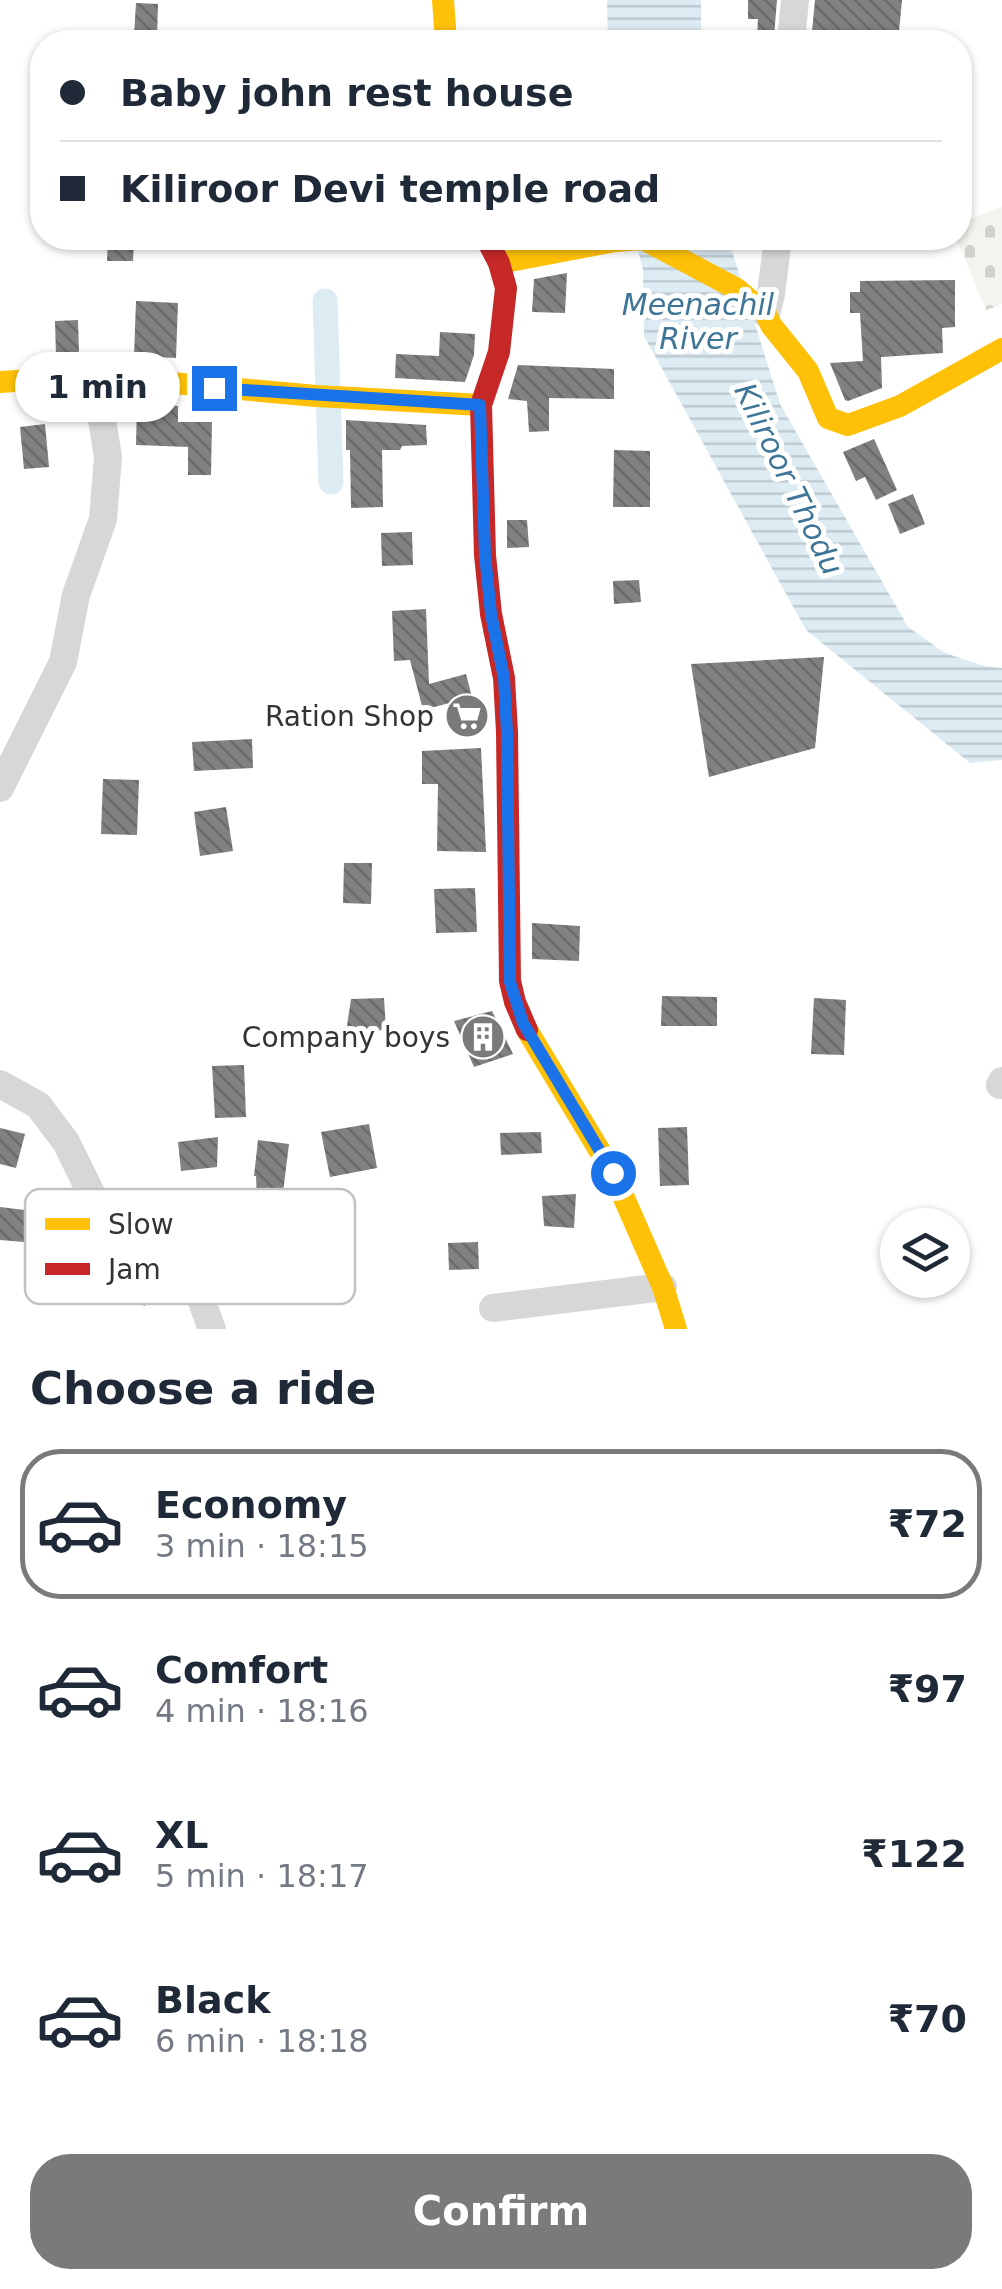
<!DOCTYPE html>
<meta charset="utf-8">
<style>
body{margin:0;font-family:"DejaVu Sans",sans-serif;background:#f2f2f3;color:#1f2937;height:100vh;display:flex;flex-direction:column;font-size:38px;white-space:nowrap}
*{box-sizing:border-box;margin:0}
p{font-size:32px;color:#747a83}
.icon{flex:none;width:55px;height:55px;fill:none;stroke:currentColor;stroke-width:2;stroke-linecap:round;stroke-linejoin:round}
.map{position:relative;height:1329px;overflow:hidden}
.drawer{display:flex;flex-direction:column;background:#fff;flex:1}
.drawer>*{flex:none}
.top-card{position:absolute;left:30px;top:30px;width:942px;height:220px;border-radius:40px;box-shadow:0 2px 8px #0004;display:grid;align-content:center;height:220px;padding:0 30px;background:#fff}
.fabs{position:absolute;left:880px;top:1208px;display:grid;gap:20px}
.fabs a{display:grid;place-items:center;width:90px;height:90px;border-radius:50%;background:#fff;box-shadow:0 2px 8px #0004;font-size:50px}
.end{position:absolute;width:45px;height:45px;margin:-22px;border:12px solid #1a73e8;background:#fff;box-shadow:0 0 0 5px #fff}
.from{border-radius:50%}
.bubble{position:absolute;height:70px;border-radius:35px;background:#fff;box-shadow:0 2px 8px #0004;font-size:32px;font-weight:800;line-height:70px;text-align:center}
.top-card b{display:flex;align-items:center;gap:35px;height:95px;font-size:38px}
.top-card b+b{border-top:2px solid #e0e1e3}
.top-card i{width:25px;height:25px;background:#1f2937}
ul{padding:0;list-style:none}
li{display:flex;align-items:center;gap:30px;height:150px;margin:0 20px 15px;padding:0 10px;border:5px solid transparent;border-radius:40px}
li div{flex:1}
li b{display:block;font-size:38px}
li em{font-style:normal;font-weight:800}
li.active{border-color:#7a7a7a}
li>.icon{width:90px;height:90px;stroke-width:1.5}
h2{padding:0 30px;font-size:45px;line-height:120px}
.cta{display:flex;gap:20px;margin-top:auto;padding:20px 30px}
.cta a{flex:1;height:115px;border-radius:40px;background:#7a7a7a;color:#fff;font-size:40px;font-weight:800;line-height:115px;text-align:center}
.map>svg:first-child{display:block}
.cemetery{fill:url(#cemetery-stones)}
.water{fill:url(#water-rules)}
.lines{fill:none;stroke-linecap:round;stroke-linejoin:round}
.canal{stroke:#ddebf3;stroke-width:25}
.building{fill:url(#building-back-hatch)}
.street{stroke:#d7d7d7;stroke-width:28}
.slow{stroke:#ffc107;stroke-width:22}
.jam{stroke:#c62828;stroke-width:22}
.route{stroke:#1a73e8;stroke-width:12}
.labels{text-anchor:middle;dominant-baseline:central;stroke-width:10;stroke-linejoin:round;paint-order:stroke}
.poi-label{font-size:28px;fill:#333;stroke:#fff;text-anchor:end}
.water-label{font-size:30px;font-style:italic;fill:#3f7597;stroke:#fff}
.key{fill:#fff;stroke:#c2c2c2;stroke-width:2.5}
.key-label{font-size:28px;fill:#333}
</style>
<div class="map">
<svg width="1002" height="1329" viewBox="0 0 1002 1329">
<defs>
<pattern id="cemetery-stones" width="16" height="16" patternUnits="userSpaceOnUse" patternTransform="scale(2.5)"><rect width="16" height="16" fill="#f1f5ed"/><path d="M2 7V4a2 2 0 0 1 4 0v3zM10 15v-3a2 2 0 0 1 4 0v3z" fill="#cfd2cc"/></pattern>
<pattern id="water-rules" width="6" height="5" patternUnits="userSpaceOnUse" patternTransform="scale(2.5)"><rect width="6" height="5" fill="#ddebf3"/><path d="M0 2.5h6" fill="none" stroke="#becad1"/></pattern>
<pattern id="building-back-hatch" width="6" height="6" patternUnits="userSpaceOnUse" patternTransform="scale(2.5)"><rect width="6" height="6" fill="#818181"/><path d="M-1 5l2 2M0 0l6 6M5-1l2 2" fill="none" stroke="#6a6a6a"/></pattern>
</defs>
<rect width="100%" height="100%" fill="#fff"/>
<path class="cemetery" d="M1002,207V304L986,310L956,238H960V223Z"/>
<g class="water">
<path d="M607,0H701V42H608Z"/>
<path d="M635,238H728L780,404L908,627L945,653L984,666L1002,668V760L970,763L806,630L644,336L643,270Z"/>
</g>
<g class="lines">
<path class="canal" d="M325,301L331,482"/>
</g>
<g class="building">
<path d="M748,0H777L774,36H757L758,19H748Z"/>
<path d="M815,0H902L898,42H811Z"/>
<path d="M136,3L158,4L157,37L134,36Z"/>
<path d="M108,238H134L133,261H107Z"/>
<path d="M567,273L565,313L532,312L534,279Z"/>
<path d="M955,280V327L942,328L943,353L881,357L882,388L848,401L845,400L830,363L863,361L860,313H850V292H860V281Z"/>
<path d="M136,301L178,303L176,358L134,356Z"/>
<path d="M78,320L79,354L56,356L55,321Z"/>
<path d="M440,332L475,334L474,355L465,382L395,378L396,354L439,356Z"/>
<path d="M518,365L614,369V399L549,398V431L529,432L527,401L508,399Z"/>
<path d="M137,402L178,406V422H212L211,475H188V447L136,445Z"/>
<path d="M346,420L426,425L427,445L402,446L400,450H382L383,507L351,508L350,450H346Z"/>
<path d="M45,424L49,467L24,469L20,427Z"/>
<path d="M874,439L897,490L876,500L865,477L856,481L843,452Z"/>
<path d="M614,450L650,451V507H613Z"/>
<path d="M913,494L925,524L900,534L888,504Z"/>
<path d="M507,520H527L529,547L507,548Z"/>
<path d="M412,532L413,565L382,566L381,533Z"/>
<path d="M639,580L641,602L614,604L613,581Z"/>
<path d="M426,609L429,684L466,674L472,697L423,710L410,660L394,661L392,611Z"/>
<path d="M824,657L815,748L709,777L691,664Z"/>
<path d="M252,739L253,768L194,771L192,742Z"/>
<path d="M481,748L486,852L437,851L438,784H422V751Z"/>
<path d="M103,779L139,780L137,835L101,834Z"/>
<path d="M226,807L233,851L200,856L194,812Z"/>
<path d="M344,863H372L371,904L343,903Z"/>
<path d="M475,888L477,932L436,933L434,889Z"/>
<path d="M532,923L580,926L579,961L532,959Z"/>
<path d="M662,996L717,997V1026H661Z"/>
<path d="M384,998L386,1030L346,1032L351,999Z"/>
<path d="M814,998L846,1000L844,1055L811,1054Z"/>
<path d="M492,1011L513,1054L474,1067L454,1021Z"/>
<path d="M244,1065L246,1117L215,1118L212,1066Z"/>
<path d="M369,1124L377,1168L330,1177L321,1132Z"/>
<path d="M687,1127L689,1185L660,1186L658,1128Z"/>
<path d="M0,1128L25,1134L16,1168L0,1164Z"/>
<path d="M541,1132L542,1153L501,1155L500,1133Z"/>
<path d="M218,1137L217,1167L181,1171L178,1142Z"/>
<path d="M258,1140L289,1144L282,1201H286L287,1239L259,1240L256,1176H254Z"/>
<path d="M576,1194L574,1228L544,1226L542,1196Z"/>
<path d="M0,1207L25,1210L24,1242L0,1240Z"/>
<path d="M98,1231L160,1259L162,1262L145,1306L111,1292L115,1280L86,1272Z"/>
<path d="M478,1242L479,1269L449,1270L448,1243Z"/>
</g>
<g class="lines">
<g class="street">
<path d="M791,42L795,0"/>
<path d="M766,314L771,294L778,238"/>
<path d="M0,788L63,662L76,595L103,519L108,457L95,376"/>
<path d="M0,1084L38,1105L66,1142L92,1195L110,1219L173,1245L202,1302L212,1329"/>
<path d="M1000,1085L1002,1081"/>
<path d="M493,1308L663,1287"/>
</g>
<g class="slow">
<path d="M443,0L446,42"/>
<path d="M499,263L615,241L643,239L737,289L766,314L771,325L808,371L828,418L848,425L900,406L1002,349"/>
<path d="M0,382L95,376L316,396L481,405"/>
<path d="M527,1030L613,1173L663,1287L676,1329"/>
</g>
<path class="jam" d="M486,238L499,263L506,288L499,352L481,405L485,555L491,614L504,678L507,732L510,981L515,1002L527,1030"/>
</g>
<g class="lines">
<path class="route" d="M214,388L480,405L485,555L491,614L504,678L507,732L510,982L523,1023L613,1173"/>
</g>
<defs>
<symbol id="supermarket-disc" viewBox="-11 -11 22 22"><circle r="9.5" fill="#7a7a7a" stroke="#fff"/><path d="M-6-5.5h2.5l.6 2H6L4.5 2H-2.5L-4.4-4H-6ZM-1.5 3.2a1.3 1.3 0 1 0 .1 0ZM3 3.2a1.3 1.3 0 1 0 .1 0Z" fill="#fff"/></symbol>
<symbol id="building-disc" viewBox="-11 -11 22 22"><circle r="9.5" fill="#7a7a7a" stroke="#fff"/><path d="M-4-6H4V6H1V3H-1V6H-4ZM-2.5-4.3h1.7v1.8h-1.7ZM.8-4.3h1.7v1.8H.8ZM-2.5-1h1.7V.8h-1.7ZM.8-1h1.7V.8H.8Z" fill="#fff"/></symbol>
</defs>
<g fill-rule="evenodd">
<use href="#supermarket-disc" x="442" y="691" width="50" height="50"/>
<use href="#building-disc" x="458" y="1012" width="50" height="50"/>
</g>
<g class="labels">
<g class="poi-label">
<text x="434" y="716">Ration Shop</text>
<text x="450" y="1037">Company boys</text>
</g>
<g class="water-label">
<text x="698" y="304">Meenachil<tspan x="698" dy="34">River</tspan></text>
<text transform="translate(789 479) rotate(64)">Kiliroor Thodu</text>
</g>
</g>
<rect x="25" y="1189" width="330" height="115" rx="15" class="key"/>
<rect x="45" y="1218" width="45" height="12" fill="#ffc107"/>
<rect x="45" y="1263" width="45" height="12" fill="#c62828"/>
<g class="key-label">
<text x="108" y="1234">Slow</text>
<text x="108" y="1279">Jam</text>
</g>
</svg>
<div class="fabs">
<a><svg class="icon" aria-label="layers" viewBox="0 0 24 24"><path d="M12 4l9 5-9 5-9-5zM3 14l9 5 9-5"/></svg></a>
</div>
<i class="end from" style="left:613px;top:1173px"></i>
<i class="end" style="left:214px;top:388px"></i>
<div class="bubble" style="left:15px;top:352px;width:165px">1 min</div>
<div class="top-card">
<b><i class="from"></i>Baby john rest house</b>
<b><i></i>Kiliroor Devi temple road</b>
</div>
</div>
<section class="drawer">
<h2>Choose a ride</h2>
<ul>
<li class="active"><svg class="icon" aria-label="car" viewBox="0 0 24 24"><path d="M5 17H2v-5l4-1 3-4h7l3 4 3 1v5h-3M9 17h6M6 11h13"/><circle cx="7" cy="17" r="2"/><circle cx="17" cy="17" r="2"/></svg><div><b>Economy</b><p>3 min · 18:15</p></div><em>₹72</em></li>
<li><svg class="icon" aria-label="car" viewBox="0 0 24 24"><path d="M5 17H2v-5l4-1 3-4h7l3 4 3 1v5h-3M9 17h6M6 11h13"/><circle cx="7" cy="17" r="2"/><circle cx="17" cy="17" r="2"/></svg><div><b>Comfort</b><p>4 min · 18:16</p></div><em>₹97</em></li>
<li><svg class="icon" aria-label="car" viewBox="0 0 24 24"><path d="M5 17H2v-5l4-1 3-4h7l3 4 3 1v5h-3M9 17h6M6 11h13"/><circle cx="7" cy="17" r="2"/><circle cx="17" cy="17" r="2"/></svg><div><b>XL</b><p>5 min · 18:17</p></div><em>₹122</em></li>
<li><svg class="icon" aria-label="car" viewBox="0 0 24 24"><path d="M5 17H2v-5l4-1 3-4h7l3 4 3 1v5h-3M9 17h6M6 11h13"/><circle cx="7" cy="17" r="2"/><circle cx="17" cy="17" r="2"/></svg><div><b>Black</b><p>6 min · 18:18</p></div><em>₹70</em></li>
</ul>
<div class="cta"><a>Confirm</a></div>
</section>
